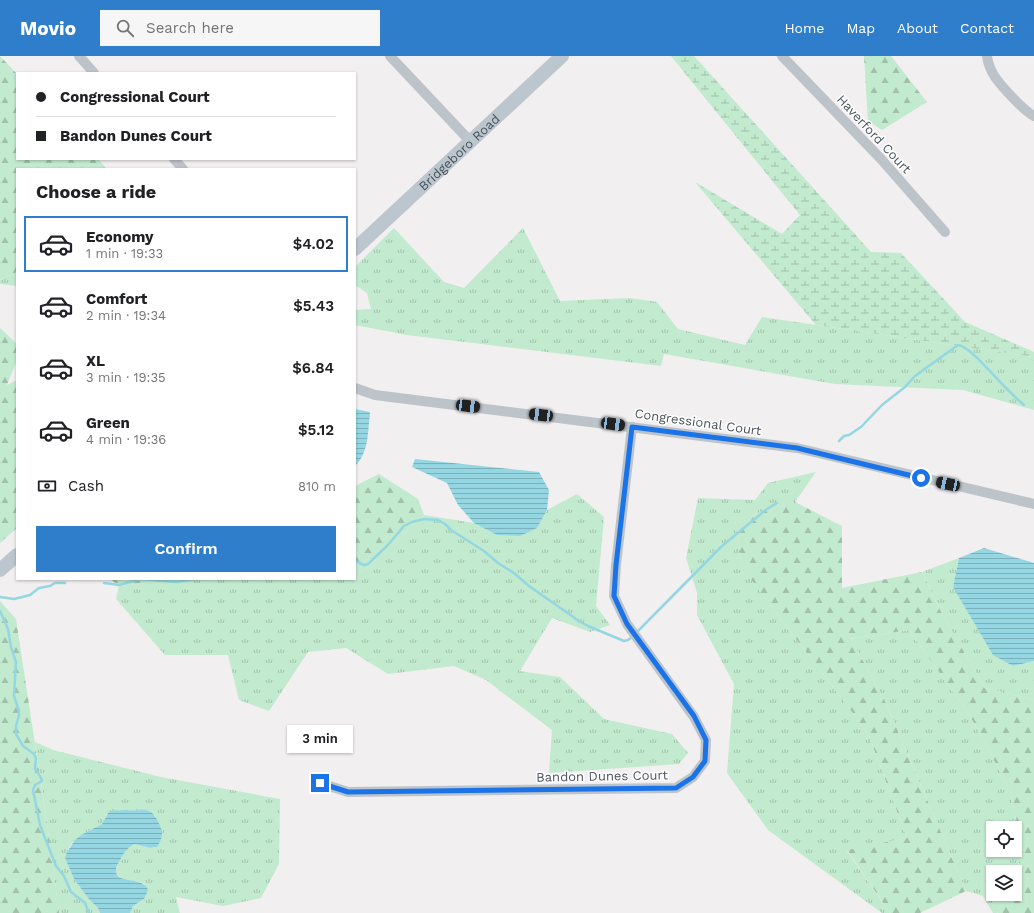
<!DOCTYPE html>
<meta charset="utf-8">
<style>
body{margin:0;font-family:"Work Sans",sans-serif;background:#f6f6f6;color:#202124;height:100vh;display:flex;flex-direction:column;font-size:15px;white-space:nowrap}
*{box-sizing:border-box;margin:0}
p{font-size:13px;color:#757577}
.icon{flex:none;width:22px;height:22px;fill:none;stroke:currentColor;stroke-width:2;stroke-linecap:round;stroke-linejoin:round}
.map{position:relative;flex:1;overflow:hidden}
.side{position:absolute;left:16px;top:112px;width:340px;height:412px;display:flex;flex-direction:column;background:#fff;border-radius:0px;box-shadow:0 1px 3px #0004}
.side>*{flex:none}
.top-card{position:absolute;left:16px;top:16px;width:340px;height:88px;border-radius:0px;box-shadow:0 1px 3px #0004;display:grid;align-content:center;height:88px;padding:0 20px;background:#fff}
.controls{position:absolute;left:986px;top:765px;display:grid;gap:8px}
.controls a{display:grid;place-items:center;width:36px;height:36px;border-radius:0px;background:#fff;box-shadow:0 1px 3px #0004;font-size:20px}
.end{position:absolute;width:18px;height:18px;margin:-9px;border:5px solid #1a73e8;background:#fff;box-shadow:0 0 0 2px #fff}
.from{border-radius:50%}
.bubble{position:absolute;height:28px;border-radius:0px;background:#fff;box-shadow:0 1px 3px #0004;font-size:13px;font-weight:600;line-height:28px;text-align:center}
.car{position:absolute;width:12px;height:24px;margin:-12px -6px;border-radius:5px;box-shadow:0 0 3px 1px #0007;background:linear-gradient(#222 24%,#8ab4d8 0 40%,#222 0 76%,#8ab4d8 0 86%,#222 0)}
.top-card b{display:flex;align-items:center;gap:14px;height:38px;font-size:15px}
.top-card b+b{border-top:1px solid #e0e0e0}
.top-card i{width:10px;height:10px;background:#202124}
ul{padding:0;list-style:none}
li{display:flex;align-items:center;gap:12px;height:56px;margin:0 8px 6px;padding:0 12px;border:2px solid transparent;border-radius:0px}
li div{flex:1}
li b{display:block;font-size:15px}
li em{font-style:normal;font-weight:600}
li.current{border-color:#2e7ecc}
li>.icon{width:36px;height:36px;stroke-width:1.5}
h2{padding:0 20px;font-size:18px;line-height:48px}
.pay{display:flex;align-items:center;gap:10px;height:44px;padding:0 20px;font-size:15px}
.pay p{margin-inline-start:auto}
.cta{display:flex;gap:8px;margin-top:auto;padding:8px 20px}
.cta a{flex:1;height:46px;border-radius:0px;background:#2e7ecc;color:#fff;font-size:16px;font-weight:600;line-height:46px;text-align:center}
header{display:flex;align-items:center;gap:24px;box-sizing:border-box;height:56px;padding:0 20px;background:#2e7ecc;color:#fff}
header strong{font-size:19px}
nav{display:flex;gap:22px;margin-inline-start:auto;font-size:14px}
.search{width:280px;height:36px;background:#f6f6f6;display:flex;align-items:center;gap:10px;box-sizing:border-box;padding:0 14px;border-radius:0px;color:#757577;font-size:15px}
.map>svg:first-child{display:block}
.grass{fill:url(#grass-tufts);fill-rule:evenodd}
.forest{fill:url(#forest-firs)}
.wetland{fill:url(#wetland-marsh)}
.water{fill:url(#water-rules)}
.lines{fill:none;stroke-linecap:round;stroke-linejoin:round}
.stream{stroke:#94d7e2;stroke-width:2.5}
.minor{stroke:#bcc4ca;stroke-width:10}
.secondary{stroke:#bcc6ce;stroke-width:14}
.route{stroke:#1a73e8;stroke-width:5}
.labels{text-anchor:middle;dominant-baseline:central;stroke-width:3;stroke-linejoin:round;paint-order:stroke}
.street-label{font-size:13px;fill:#49535a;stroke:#fff}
</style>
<header>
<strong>Movio</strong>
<div class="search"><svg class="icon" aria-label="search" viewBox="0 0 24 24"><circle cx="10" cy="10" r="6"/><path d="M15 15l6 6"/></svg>Search here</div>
<nav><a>Home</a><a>Map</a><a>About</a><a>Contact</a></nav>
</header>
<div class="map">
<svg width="1034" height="857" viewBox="0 0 1034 857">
<defs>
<pattern id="grass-tufts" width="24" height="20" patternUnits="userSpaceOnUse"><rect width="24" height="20" fill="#c2eace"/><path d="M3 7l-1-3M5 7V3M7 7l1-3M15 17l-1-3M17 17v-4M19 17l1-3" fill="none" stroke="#a0c0aa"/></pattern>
<pattern id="forest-firs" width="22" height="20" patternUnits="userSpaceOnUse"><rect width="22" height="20" fill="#c2eace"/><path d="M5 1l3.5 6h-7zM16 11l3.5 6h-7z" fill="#a0c0aa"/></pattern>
<pattern id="wetland-marsh" width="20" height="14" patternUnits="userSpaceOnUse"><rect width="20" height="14" fill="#c2eace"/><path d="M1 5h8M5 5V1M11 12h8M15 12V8" fill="none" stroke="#a0c0aa"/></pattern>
<pattern id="water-rules" width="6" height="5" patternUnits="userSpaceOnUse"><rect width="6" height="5" fill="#94d7e2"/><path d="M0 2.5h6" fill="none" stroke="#7bb1ba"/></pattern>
</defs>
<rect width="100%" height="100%" fill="#f1efef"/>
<g class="grass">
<path d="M394,172L444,226L464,232L523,172L560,245L629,242L657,246L678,273L745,289L762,261L1034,301V354L963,334L835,328L664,298L661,310L407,279L355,269V254L371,253L367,237L355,229V211Z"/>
<path d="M17,216V230L0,228V224Z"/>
<path d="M816,416L795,446L735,464L743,513L868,677L907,782L847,795L890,857H882L768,774L727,717L734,628L697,559V537L686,502L698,442L755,444L768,427Z"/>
<path d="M577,438L604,461L596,550L610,569L590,576L552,562L520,615L560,621L604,663L672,678L688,697L679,708L549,717L552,674L486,624L454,610L388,618L346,592L308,596L269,655L239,644L228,599H165L116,543L119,530L183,523H355V513L362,516L424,459L474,467L497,479L537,472L547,454Z"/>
<path d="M959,502L953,531L1013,610L1034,605V644L985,632L942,558L922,516Z"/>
<path d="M909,574L969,658L1010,734L1023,797L1015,816H993V838H1006L997,857H993L983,840L966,835L885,645L851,583ZM993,772H1015V794H993Z"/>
<path d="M35,686L53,694L161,721L280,743L279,808L261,842L223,850L176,841L180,857H130L133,850L143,844L145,828C136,823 121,827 116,816C117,805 125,793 135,788L150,792H155L160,773L155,759L129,755L107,758L102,768L81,779L75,784L70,789L65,802L74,823L88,842L98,852L100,857H59L50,787Z"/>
</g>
<g class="forest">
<path d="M0,0L17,18V103H98L107,113H17V216L0,224Z"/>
<path d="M864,0H891L927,46L882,74L868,65Z"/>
<path d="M0,272L17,288V304L7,329L17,324V472L0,487Z"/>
<path d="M379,418L418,443L424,459L362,516L355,513V430Z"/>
<path d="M795,446L842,470V532L922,516L942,558L985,632L1034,644V857H997L1006,838H1015V816L1023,797L1010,734L969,658L909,574L851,583L885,645L966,835L920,857H890L847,794L907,782L868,677L743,513L735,464Z"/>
<path d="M110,523H183L119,530Z"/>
<path d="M0,545L16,563L50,787L59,857H0Z"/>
</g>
<path class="wetland" d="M671,0H694L871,196L901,197L965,266L1034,296V301L816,269L695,126L782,178L800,159Z"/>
<g class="water">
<path d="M355,353L370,356C368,374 369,397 355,410Z"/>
<path d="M415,403L539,416L549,434L547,454L537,472L520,480L497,479L474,467L458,449L447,427L412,411Z"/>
<path d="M984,492L1034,507V605L1013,610L993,599L953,531L959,502Z"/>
<path d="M127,754C135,756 142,752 149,755C155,757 161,770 162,776C163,781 159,788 157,791L150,792L135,788C128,791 123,798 120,804C103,832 145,818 148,834L144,843L133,850L130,857H100L98,852L88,842L74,823L65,802L67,796L75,784L81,779L102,768L108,757L111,755Z"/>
</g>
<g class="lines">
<g class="stream">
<path d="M839,385L844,380L849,379L861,371L882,349L905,331L915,320L958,289C970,290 996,323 1006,332C1012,338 1018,344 1024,349"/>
<path d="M355,505L364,509L368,508L387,490L404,470L412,466L424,463L438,464L445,468L451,474L484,495L498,507L514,517L529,530L579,565L588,570L624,585L628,584L632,581"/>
<path d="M104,527L119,529L141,523L177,526L194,523"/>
<path d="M0,541L14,543L30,539L39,532L50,530L55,527H65"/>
<path d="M0,555L8,573L11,591L16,606L14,640L19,655V659L16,670V678L23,690L34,698L36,702L35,713L40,720L42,725L35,729L33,734L40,769L56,810L64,820L71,836L85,847L89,857"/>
<path d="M636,577L722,490L767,453L777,447"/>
</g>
<g class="minor">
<path d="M79,0L94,17"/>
<path d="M390,0L470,85"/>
<path d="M782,0L881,103L945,176"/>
<path d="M987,0C988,8 991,15 995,21C1002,31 1024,55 1034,60"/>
<path d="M174,103L183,113"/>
<path d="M355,332L375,339L797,392L1034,448"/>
<path d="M320,727L348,736L676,732L693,721L705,705L706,684L694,661L627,568L614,540L616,509L632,371"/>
</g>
<g class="secondary">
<path id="s1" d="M355,193L562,0"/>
<path d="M0,514L17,499"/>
</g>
</g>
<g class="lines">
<path class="route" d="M320,727L348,736L676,732L693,721L705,705L706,684L694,660L627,568L614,540L616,509L632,371L797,392L921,422"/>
</g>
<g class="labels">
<g class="street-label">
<text transform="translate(874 78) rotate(47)">Haverford Court</text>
<text stroke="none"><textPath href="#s1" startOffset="142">Bridgeboro Road</textPath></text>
<text transform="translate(698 366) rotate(8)">Congressional Court</text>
<text transform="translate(602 720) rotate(-1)">Bandon Dunes Court</text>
</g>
</g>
</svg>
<div class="controls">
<a><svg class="icon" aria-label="locate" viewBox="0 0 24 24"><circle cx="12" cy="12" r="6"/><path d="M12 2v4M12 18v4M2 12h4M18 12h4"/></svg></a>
<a><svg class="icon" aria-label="layers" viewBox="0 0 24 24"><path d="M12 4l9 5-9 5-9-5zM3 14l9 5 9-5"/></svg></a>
</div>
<i class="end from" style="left:921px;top:422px"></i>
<i class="end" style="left:320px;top:727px"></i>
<div class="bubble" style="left:287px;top:669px;width:66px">3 min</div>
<i class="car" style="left:468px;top:350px;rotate:97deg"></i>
<i class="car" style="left:541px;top:359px;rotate:277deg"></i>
<i class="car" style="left:613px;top:368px;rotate:98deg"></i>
<i class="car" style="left:948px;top:428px;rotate:282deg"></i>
<div class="top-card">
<b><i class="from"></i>Congressional Court</b>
<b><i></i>Bandon Dunes Court</b>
</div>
<section class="side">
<h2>Choose a ride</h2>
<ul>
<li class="current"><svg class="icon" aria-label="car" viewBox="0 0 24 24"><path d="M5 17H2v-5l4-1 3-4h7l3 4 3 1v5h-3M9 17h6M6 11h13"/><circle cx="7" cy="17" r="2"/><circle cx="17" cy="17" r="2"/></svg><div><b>Economy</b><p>1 min · 19:33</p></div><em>$4.02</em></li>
<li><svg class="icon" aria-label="car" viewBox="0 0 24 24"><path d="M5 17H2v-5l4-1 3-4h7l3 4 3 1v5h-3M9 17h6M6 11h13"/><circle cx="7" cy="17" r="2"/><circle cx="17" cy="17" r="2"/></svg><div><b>Comfort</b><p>2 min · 19:34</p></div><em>$5.43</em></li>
<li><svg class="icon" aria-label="car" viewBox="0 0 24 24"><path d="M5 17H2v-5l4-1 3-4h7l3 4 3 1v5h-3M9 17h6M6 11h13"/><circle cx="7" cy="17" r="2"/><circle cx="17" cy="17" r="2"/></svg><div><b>XL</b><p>3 min · 19:35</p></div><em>$6.84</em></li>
<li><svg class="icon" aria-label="car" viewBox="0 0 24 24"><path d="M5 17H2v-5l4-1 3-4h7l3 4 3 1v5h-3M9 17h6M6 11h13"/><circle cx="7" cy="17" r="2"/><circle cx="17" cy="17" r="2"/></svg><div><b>Green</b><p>4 min · 19:36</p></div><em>$5.12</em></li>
</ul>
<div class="pay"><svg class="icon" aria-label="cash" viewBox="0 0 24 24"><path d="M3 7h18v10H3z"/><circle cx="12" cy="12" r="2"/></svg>Cash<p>810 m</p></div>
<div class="cta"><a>Confirm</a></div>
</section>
</div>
